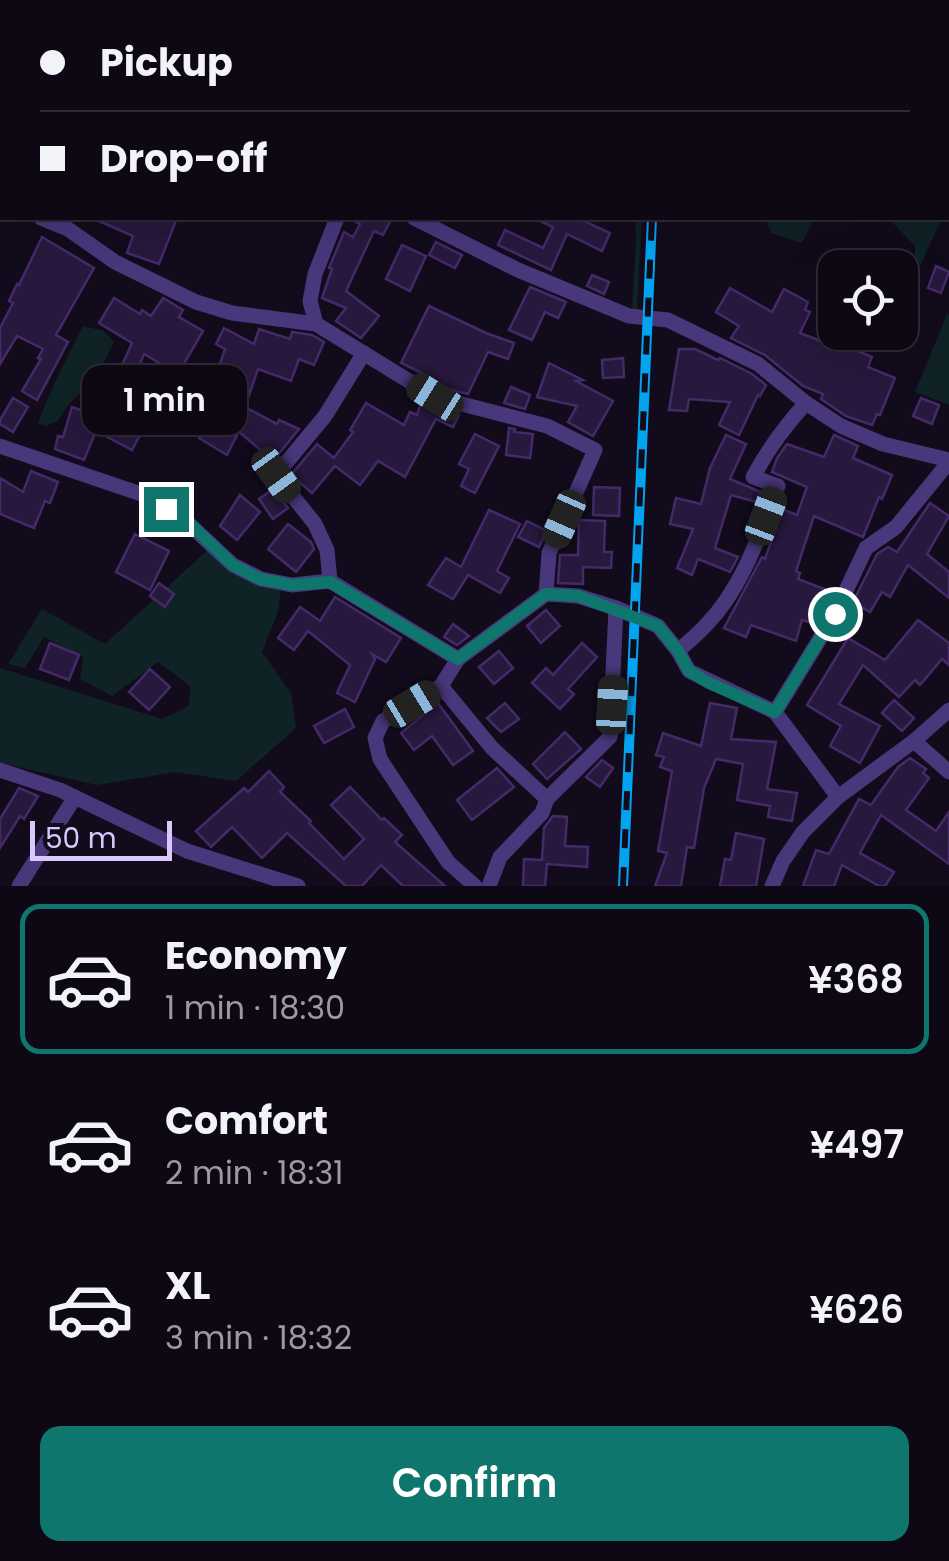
<!DOCTYPE html>
<meta charset="utf-8">
<style>
body{margin:0;font-family:Poppins,sans-serif;background:#17111e;color:#f1f3f6;height:100vh;display:flex;flex-direction:column;font-size:38px;white-space:nowrap}
*{box-sizing:border-box;margin:0}
p{font-size:32px;color:#9b9aa0}
.icon{flex:none;width:55px;height:55px;fill:none;stroke:currentColor;stroke-width:2;stroke-linecap:round;stroke-linejoin:round}
.map{position:relative;height:886px;overflow:hidden}
.drawer{display:flex;flex-direction:column;background:#0e0815;flex:1}
.drawer>*{flex:none}
.hud{position:absolute;left:0px;top:0px;width:950px;height:220px;box-shadow:0 10px 40px #0002,0 0 0 2px #2e2934;display:grid;align-content:center;height:220px;padding:0 40px;background:#0e0815}
.buttons{position:absolute;left:818px;top:250px;display:grid;gap:20px}
.buttons a{display:grid;place-items:center;width:100px;height:100px;border-radius:20px;background:#0e0815;box-shadow:0 10px 40px #0002,0 0 0 2px #2e2934;font-size:50px}
.scale{position:absolute;left:30px;bottom:25px;width:142px;box-sizing:border-box;padding-left:10px;border:5px solid #dac7fe;border-top:0;font-size:28px;line-height:35px;white-space:nowrap;color:#dac7fe;-webkit-text-stroke:8px #120b1c;paint-order:stroke}
.end{position:absolute;width:45px;height:45px;margin:-22px;border:12px solid #0f766e;background:#fff;box-shadow:0 0 0 5px #fff}
.from{border-radius:50%}
.bubble{position:absolute;height:70px;border-radius:20px;background:#0e0815;box-shadow:0 10px 40px #0002,0 0 0 2px #2e2934;font-size:32px;font-weight:600;line-height:70px;text-align:center}
.car{position:absolute;width:30px;height:60px;margin:-30px -15px;border-radius:12px;box-shadow:0 0 8px 2px #0007;background:linear-gradient(#222 24%,#8ab4d8 0 40%,#222 0 76%,#8ab4d8 0 86%,#222 0)}
.hud b{display:flex;align-items:center;gap:35px;height:95px;font-size:38px}
.hud b+b{border-top:2px solid #2e2934}
.hud i{width:25px;height:25px;background:#f1f3f6}
ul{padding:18px 0 0;list-style:none}
li{display:flex;align-items:center;gap:30px;height:150px;margin:0 20px 15px;padding:0 20px;border:5px solid transparent;border-radius:20px}
li div{flex:1}
li b{display:block;font-size:38px}
li em{font-style:normal;font-weight:600}
li.selected{border-color:#0f766e}
li>.icon{width:90px;height:90px;stroke-width:1.5}
.primary-button{display:flex;gap:20px;margin-top:auto;padding:20px 40px}
.primary-button a{flex:1;height:115px;border-radius:20px;background:#0f766e;color:#fff;font-size:40px;font-weight:600;line-height:115px;text-align:center}
.map>svg:first-child{display:block}
.green{fill:#0f2226}
.building{fill:#27183d;stroke:#442a69;stroke-width:2.5}
.lines{fill:none;stroke-linecap:round;stroke-linejoin:round}
.street{stroke:#48377b;stroke-width:15}
.rail-casing{stroke:#02a3ef;stroke-width:10}
.rail{stroke:#120b1c;stroke-width:6;stroke-dasharray:19;stroke-linecap:butt}
.route{stroke:#0f766e;stroke-width:12}
</style>
<div class="map">
<svg width="949" height="886" viewBox="0 0 949 886">
<rect width="100%" height="100%" fill="#120b1c"/>
<g class="green">
<path d="M635,218H642L637,311H632L636,238Z"/>
<path d="M765,218H810L814,219L802,243L771,233Z"/>
<path d="M888,218H942L914,279L915,246Z"/>
<path d="M947,314L949,315V405L915,392Z"/>
<path d="M83,326L104,331L114,342L97,376L67,407L57,422L45,426L38,423C50,390 67,357 83,326Z"/>
<path d="M212,546L282,583L278,612L262,652L291,693L296,728L236,781L175,772L97,785L0,763V668L162,719L189,706L190,686L158,662L112,696L80,679L83,657L44,637L25,668L8,664L42,609L105,644Z"/>
</g>
<g class="building">
<path d="M92,218H177L159,264L127,253L133,236Z"/>
<path d="M348,218H392L383,235L374,231L346,291L379,316L361,338L336,321L346,308L322,298L332,269L329,268L344,232L353,237L360,224Z"/>
<path d="M534,218H578L610,233L602,251L567,234L551,270L498,245L505,230L543,248L553,227Z"/>
<path d="M42,237L94,268L56,335L68,342L37,400L22,391L41,359L38,358L43,349L17,336L0,364V328L13,303L9,301L17,284L19,285Z"/>
<path d="M436,242L462,255L455,268L429,255Z"/>
<path d="M402,245L426,256L410,291L386,279Z"/>
<path d="M936,266L949,272L941,293L928,288Z"/>
<path d="M592,275L609,282L604,294L587,286Z"/>
<path d="M530,287L566,302L558,318L545,312L532,340L509,330Z"/>
<path d="M730,288L772,312L784,289L808,302L805,310L810,312L800,333L839,348L841,344L872,357L868,367L895,378L880,415L877,414L872,425L846,416L821,399L823,394L803,386L765,355L731,338L739,326L716,312Z"/>
<path d="M114,298L140,314L142,310L151,316L163,298L183,310L179,317L203,331L178,374L144,354L130,387L156,405L136,433L140,435L132,450L96,431L84,460L55,449L58,436L63,437L72,407L90,413L108,368L119,372L132,343L99,323Z"/>
<path d="M429,306L486,333L514,343L508,359L488,352L468,394L439,387L427,379L428,376L401,363Z"/>
<path d="M224,328L254,344L259,329L290,339L292,332L312,335L324,342L314,365L299,359L291,381L258,369L245,407L277,424L279,420L299,429L273,461L237,430L235,432L237,435L227,455L199,438L203,429L166,403L183,379L210,393L225,349L216,344Z"/>
<path d="M679,349H695L718,360L720,358L752,374L766,385L760,396L758,395L739,435L719,425L730,402L689,399L687,411L669,410Z"/>
<path d="M623,358L624,377L603,378L602,360Z"/>
<path d="M549,363L583,380L576,381L613,401L593,436L568,422L577,406L537,397Z"/>
<path d="M511,387L530,395L525,409L504,403Z"/>
<path d="M13,398L28,407L13,432L0,424V420Z"/>
<path d="M921,398L939,405L932,424L913,416Z"/>
<path d="M421,402L432,408L459,415L453,427L436,419L405,477L378,461L360,485L335,466L312,493L291,475L317,444L334,458L353,432L350,430L366,403L404,425L410,412L417,415Z"/>
<path d="M509,428L515,429L514,432L533,434L530,458L506,455Z"/>
<path d="M475,434L499,446L475,493L461,486L469,469L459,464Z"/>
<path d="M726,435L746,444L730,479L763,493L760,503L731,495L715,548L738,557L730,572L698,559L692,575L677,568L693,529L670,524L676,498L701,504L710,468Z"/>
<path d="M834,435L858,446L853,458L892,475L882,499L879,497L863,537L814,516L796,571L800,573L798,579L827,590L818,620L816,624L802,620L796,641L751,625L746,637L724,628L762,557L765,559L782,509L797,515L807,487L772,472L777,458L787,444L824,457Z"/>
<path d="M31,471L58,482L50,503L45,501L34,528L0,514V478L23,492Z"/>
<path d="M594,487L620,488L619,516L593,515Z"/>
<path d="M273,489L288,508L273,519L259,499Z"/>
<path d="M240,495L260,512L237,540L220,526Z"/>
<path d="M930,503L949,516L927,554L949,572V598L908,565L890,597L882,592L870,612L853,602L877,554L888,547L897,552Z"/>
<path d="M489,510L520,524L497,571L509,578L500,593L468,575L453,599L428,585L446,558L461,567Z"/>
<path d="M579,520L605,521L604,552H612L611,568L583,567V584L558,583L560,555H578Z"/>
<path d="M527,521L547,531L539,547L518,537Z"/>
<path d="M288,524L311,542L314,549L296,572L268,549Z"/>
<path d="M135,534L169,551L150,590L116,572Z"/>
<path d="M159,583L174,594L165,607L150,596Z"/>
<path d="M335,597L401,638L386,662L372,654L375,659L355,702L337,693L350,665L308,631L294,650L278,638L300,607L320,621Z"/>
<path d="M546,610L560,626L541,643L527,626Z"/>
<path d="M918,620L949,643V665L942,659L920,685L915,680L899,697L863,665L839,704L880,726L860,763L830,746L841,726L807,705L848,638L885,660Z"/>
<path d="M453,624L469,636L457,645L444,637Z"/>
<path d="M50,643L79,655L69,680L40,669Z"/>
<path d="M582,643L597,657L568,689L574,694L560,709L532,683L546,668L553,675Z"/>
<path d="M499,651L513,668L494,684L479,667Z"/>
<path d="M150,669L170,687L149,710L129,692Z"/>
<path d="M894,700L914,718L902,731L882,713Z"/>
<path d="M438,703L473,751L453,765L432,736L414,750L401,733Z"/>
<path d="M505,703L519,719L501,732L487,718Z"/>
<path d="M710,703L737,708L731,739L776,742L767,789L797,793L792,821L768,817L770,806L737,800L743,764L716,759L704,788L694,848L687,847L681,886H655L667,853L658,851L672,771L660,767L664,757L656,755L663,733L701,746Z"/>
<path d="M345,709L354,727L324,743L314,726Z"/>
<path d="M565,732L581,749L547,779L533,764Z"/>
<path d="M910,758L926,769L923,773L929,778L906,810L936,831L949,812V864L881,815L860,853L894,872L885,886H879L842,865L834,886H803L816,850L829,854L859,799L871,805L898,767Z"/>
<path d="M602,760L613,768L600,787L586,777Z"/>
<path d="M497,768L514,787L472,820L457,800Z"/>
<path d="M269,771L284,787L280,792L311,821L309,823L344,859L364,839L331,805L350,787L382,820L384,818L402,835L395,842L445,886H403L381,865L362,886H346L287,833L262,858L232,827L211,847L196,831L244,788L248,792Z"/>
<path d="M19,788L38,796L24,819L20,816L0,848V819Z"/>
<path d="M553,816L567,817L565,846L588,847L587,867L547,864L545,886H523L524,859L542,860L544,828Z"/>
<path d="M736,833L764,839L756,886H720L725,859L731,860Z"/>
</g>
<g class="lines">
<g class="street">
<path d="M14,0L17,2"/>
<path d="M379,0L390,2"/>
<path d="M466,2V0"/>
<path d="M744,2V0"/>
<path d="M857,2V0"/>
<path d="M0,119L2,110"/>
<path d="M948,166L949,167"/>
<path d="M0,200L2,201"/>
<path d="M41,218L68,229L115,262L196,302L232,313L316,324L435,397L547,426L595,450L549,553L546,594"/>
<path d="M414,218L518,270L629,316L668,320L758,364L806,403L841,426L883,444L949,460"/>
<path d="M316,324L310,301L315,274L337,218"/>
<path d="M0,446L141,494L189,524L233,565L261,579L292,585L330,581L458,659L546,594L578,596L616,608L658,626L678,651L689,671L775,712L838,797"/>
<path d="M330,581L327,550L315,524L276,475L325,416L364,353"/>
<path d="M678,651C688,642 698,634 707,624C743,587 760,533 778,486L753,477C768,449 784,427 806,403"/>
<path d="M458,659L441,686L383,721L375,738L380,759L448,862L475,886"/>
<path d="M441,686L492,748L547,799"/>
<path d="M775,712L835,614L866,548L896,527L949,462"/>
<path d="M914,741L949,772"/>
<path d="M0,770L60,790L187,851L298,886"/>
<path d="M19,886L75,797"/>
<path d="M489,886L500,857L542,813L547,799L610,737L616,608"/>
<path d="M772,886L783,861L803,832L838,797L914,741L949,710"/>
</g>
<defs>
<g id="rail">
<path d="M669,2V0"/>
<path d="M623,886L652,218"/>
</g>
</defs>
<use href="#rail" class="rail-casing"/>
<use href="#rail" class="rail"/>
</g>
<g class="lines">
<path class="route" d="M166,509L190,524L233,565L260,579L292,585L330,582L458,659L546,594L578,596L658,626L678,651L689,671L709,683L775,712L835,614"/>
</g>
</svg>
<div class="buttons">
<a><svg class="icon" aria-label="locate" viewBox="0 0 24 24"><circle cx="12" cy="12" r="6"/><path d="M12 2v4M12 18v4M2 12h4M18 12h4"/></svg></a>
</div>
<div class="scale">50 m</div>
<i class="end from" style="left:835px;top:614px"></i>
<i class="end" style="left:166px;top:509px"></i>
<div class="bubble" style="left:82px;top:365px;width:165px">1 min</div>
<i class="car" style="left:435px;top:397px;rotate:302deg"></i>
<i class="car" style="left:276px;top:475px;rotate:144deg"></i>
<i class="car" style="left:766px;top:516px;rotate:21deg"></i>
<i class="car" style="left:564px;top:519px;rotate:204deg"></i>
<i class="car" style="left:412px;top:704px;rotate:59deg"></i>
<i class="car" style="left:612px;top:705px;rotate:3deg"></i>
<div class="hud">
<b><i class="from"></i>Pickup</b>
<b><i></i>Drop-off</b>
</div>
</div>
<section class="drawer">
<ul>
<li class="selected"><svg class="icon" aria-label="car" viewBox="0 0 24 24"><path d="M5 17H2v-5l4-1 3-4h7l3 4 3 1v5h-3M9 17h6M6 11h13"/><circle cx="7" cy="17" r="2"/><circle cx="17" cy="17" r="2"/></svg><div><b>Economy</b><p>1 min · 18:30</p></div><em>¥368</em></li>
<li><svg class="icon" aria-label="car" viewBox="0 0 24 24"><path d="M5 17H2v-5l4-1 3-4h7l3 4 3 1v5h-3M9 17h6M6 11h13"/><circle cx="7" cy="17" r="2"/><circle cx="17" cy="17" r="2"/></svg><div><b>Comfort</b><p>2 min · 18:31</p></div><em>¥497</em></li>
<li><svg class="icon" aria-label="car" viewBox="0 0 24 24"><path d="M5 17H2v-5l4-1 3-4h7l3 4 3 1v5h-3M9 17h6M6 11h13"/><circle cx="7" cy="17" r="2"/><circle cx="17" cy="17" r="2"/></svg><div><b>XL</b><p>3 min · 18:32</p></div><em>¥626</em></li>
</ul>
<div class="primary-button"><a>Confirm</a></div>
</section>
